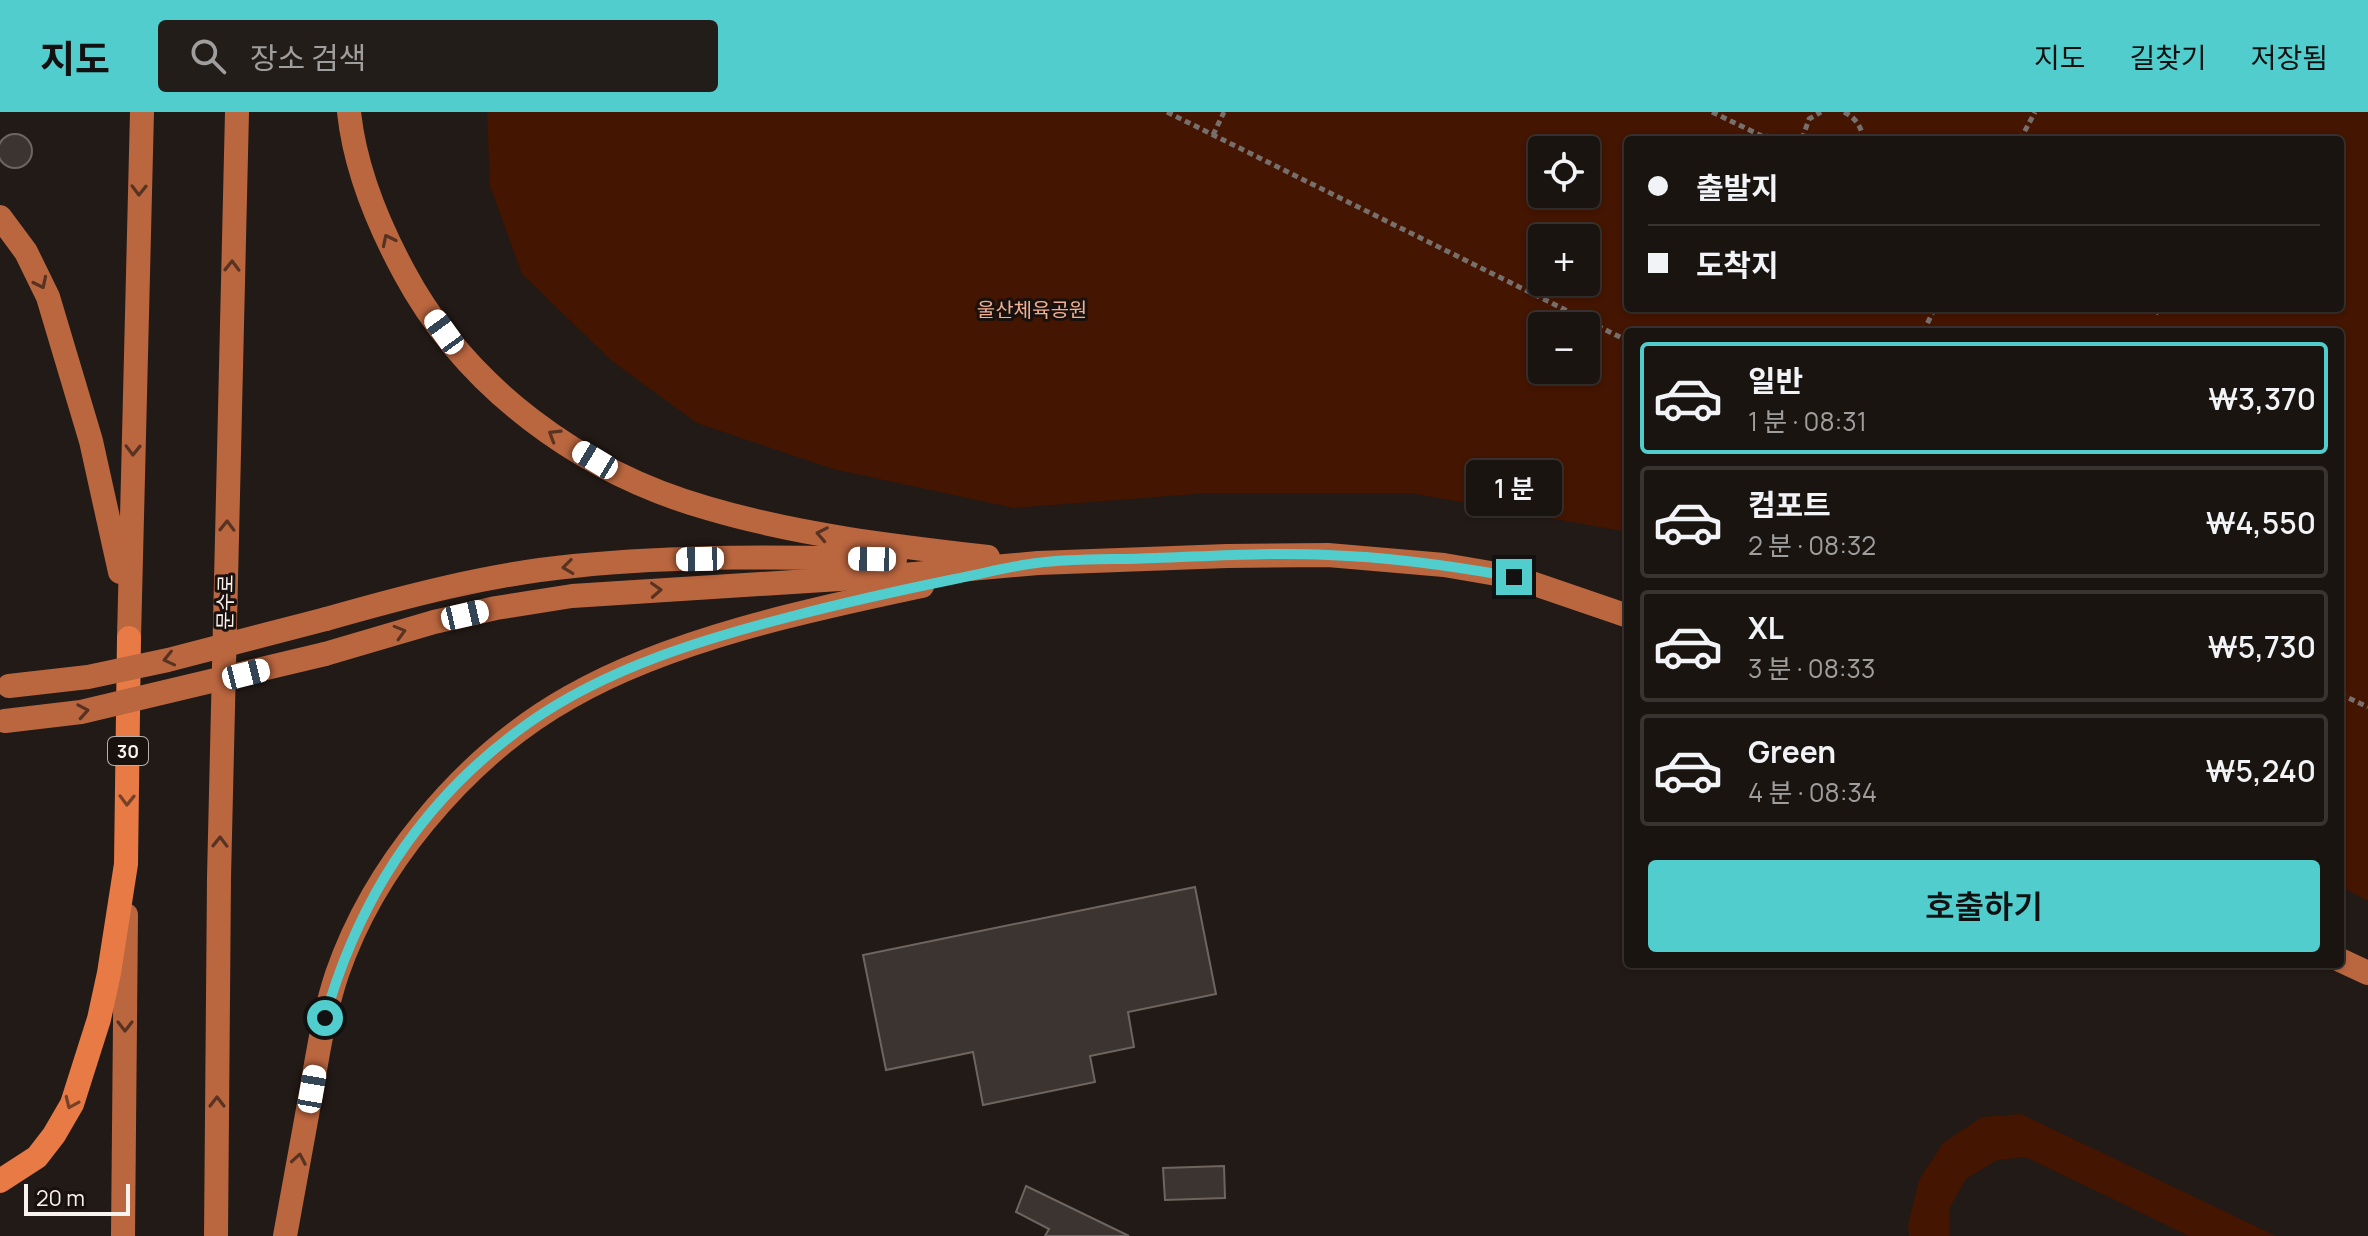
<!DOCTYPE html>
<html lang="ko">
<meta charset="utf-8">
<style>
body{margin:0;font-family:Manrope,"Noto Sans KR",sans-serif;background:#231d19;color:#f1f3f6;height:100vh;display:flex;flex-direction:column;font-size:30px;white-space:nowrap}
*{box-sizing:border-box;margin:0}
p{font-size:26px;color:#9f9e9f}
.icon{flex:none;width:44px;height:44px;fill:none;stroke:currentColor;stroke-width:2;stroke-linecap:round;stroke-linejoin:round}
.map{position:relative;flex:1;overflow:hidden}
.panel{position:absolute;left:1624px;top:216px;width:720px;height:640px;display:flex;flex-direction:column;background:#1a1410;border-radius:8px;box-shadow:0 2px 6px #0004,0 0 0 2px #383330}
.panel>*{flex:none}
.banner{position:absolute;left:1624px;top:24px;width:720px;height:176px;border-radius:8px;box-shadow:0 2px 6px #0004,0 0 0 2px #383330;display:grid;align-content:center;height:176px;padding:0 24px;background:#1a1410}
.buttons{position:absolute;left:1528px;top:24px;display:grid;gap:16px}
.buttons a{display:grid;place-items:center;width:72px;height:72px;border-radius:8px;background:#1a1410;box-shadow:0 2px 6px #0004,0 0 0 2px #383330;font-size:40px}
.scale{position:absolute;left:24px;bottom:20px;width:106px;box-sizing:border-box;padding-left:8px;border:4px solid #f9f3f0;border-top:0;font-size:22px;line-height:28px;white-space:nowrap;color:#f9f3f0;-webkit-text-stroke:6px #18110e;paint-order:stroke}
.end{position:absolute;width:36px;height:36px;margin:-18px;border:10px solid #52cdcd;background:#111;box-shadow:0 0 0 4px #111}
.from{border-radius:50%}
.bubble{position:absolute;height:56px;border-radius:8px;background:#1a1410;box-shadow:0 2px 6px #0004,0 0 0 2px #383330;font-size:26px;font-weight:600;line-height:56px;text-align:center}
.car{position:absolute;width:24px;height:48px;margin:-24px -12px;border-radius:10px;box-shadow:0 0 6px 2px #0007;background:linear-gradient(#fff 24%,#345 0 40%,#fff 0 76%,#345 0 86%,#fff 0)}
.banner b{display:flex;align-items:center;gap:28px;height:76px;font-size:30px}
.banner b+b{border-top:2px solid #383330}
.banner i{width:20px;height:20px;background:#f1f3f6}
ul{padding:14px 0 0;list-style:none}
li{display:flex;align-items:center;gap:24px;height:112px;margin:0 16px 12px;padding:0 8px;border:4px solid #383330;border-radius:8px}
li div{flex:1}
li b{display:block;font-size:30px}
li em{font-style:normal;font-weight:600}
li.current{border-color:#52cdcd}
li>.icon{width:72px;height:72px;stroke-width:1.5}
.action{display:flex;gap:16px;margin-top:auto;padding:16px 24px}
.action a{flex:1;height:92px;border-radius:8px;background:#52cdcd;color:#111;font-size:32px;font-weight:600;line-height:92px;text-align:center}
header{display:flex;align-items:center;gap:48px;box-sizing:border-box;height:112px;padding:0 40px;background:#52cdcd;color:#111}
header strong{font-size:38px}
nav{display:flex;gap:44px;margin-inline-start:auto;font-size:28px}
.search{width:560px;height:72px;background:#231d19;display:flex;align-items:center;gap:20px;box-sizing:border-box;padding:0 28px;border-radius:8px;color:#9f9e9f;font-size:30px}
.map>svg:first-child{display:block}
.green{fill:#441500;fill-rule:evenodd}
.building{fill:#3c3430;stroke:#6e6560;stroke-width:2}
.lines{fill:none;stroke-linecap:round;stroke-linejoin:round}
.path{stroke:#766f6b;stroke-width:5;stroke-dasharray:6 4;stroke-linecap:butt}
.secondary{stroke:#ba663f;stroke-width:24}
.primary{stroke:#e77a45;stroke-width:24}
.secondary-bridge{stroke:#ba663f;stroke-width:24}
.oneway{stroke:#593322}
.oneway2{stroke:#754027}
.route{stroke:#52cdcd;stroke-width:10}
.labels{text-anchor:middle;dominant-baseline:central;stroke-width:6;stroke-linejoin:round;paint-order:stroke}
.shield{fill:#18110e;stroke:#b6afac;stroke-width:2}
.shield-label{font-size:18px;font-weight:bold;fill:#f9f3f0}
.park-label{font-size:20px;fill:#f2b092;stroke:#18110e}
.street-label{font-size:20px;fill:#f9f3f0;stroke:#18110e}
</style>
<header>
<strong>지도</strong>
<div class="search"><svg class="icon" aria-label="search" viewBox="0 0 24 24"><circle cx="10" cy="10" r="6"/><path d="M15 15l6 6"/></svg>장소 검색</div>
<nav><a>지도</a><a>길찾기</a><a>저장됨</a></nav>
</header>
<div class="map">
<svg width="2368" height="1124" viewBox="0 0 2368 1124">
<rect width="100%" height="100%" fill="#221a16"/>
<g class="green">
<path d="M487,0H2368V789L2340,774V220H1628V420L1410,381H1208L1014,396L833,357L697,311L612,249L522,162L490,74ZM1628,28H2340V196H1628ZM1542,38H1586V82H1542ZM1586,126V170H1542V126ZM1542,214H1586V258H1542Z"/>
<path d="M2021,1002L2276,1124H2189L2026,1045L1997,1048L1966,1067L1949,1097V1124H1909L1908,1113L1919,1068L1943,1031L1982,1005Z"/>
</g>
<g class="building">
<circle cx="15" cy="39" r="17"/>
<path d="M1195,775L1216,882L1128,900L1134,935L1090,944L1095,970L983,993L973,940L886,958L863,843Z"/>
<path d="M1224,1054L1225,1086L1165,1088L1163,1056Z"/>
<path d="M1026,1074L1129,1124H1045L1049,1117L1016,1100Z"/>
</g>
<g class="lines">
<g class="path">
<path d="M1167,0L1628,229"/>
<path d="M1712,0L1762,24L1802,27"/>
<path d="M1844,0C1856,6 1862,15 1863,28"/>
<path d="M1213,23L1224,0"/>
<path d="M1802,27L1809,7L1821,0"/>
<path d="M2020,28L2035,0"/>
<path d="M2148,196L2159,201"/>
<path d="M1923,220L1935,196"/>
<path d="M2340,582L2368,595"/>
</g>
<g class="secondary">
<path d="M349,0C355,57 377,110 404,160C466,276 581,360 707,396C798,423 893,434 988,445"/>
<path d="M0,105L26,140L48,185L91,329L120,460"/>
<path d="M326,507C407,484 490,462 574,454C681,443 788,445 895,447"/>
<path d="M129,526L142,0"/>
<path d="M325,542L434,510L496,496L572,484L903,463L1038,451L1227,444L1328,443L1444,453L1514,465L1628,504"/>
<path d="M2340,848L2368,861"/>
<path d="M123,1124L126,803"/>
<path d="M216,1124L219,766L237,0"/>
<path d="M285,1124C294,1076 302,1029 311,981C318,941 324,901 337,862C356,807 387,755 424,710C465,660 513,617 570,585C671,527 809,498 922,474"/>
</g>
<path class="primary" d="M0,1069L37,1045L54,1023L72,992L99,907L109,861L126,752L129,526"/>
<g class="secondary-bridge">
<path d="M9,574L88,565L168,548L326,507"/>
<path d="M5,609L81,600L325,542"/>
</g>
</g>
<defs><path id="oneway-chevron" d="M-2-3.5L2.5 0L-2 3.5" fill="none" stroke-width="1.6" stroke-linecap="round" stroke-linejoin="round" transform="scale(2)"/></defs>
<g class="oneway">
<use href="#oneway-chevron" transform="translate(139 78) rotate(91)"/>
<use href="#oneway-chevron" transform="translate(388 128) rotate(-116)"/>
<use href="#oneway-chevron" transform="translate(232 154) rotate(-89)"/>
<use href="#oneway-chevron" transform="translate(41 171) rotate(64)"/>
<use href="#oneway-chevron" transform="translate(554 323) rotate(-148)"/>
<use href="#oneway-chevron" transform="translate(133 338) rotate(91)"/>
<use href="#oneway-chevron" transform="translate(227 414) rotate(-89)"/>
<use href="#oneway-chevron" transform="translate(822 422) rotate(-169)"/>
<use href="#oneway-chevron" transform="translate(568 455) rotate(173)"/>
<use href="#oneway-chevron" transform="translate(656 478) rotate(-3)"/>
<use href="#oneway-chevron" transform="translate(400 520) rotate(-16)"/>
<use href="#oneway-chevron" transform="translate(169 547) rotate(167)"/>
<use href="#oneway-chevron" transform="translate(83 599) rotate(-10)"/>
<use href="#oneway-chevron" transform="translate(220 730) rotate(-89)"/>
<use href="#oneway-chevron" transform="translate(125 914) rotate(90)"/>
<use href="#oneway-chevron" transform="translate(217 990) rotate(-90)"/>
<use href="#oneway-chevron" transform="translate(299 1047) rotate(-80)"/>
</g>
<g class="oneway2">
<use href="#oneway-chevron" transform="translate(127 688) rotate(91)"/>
<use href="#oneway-chevron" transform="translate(71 991) rotate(114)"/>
</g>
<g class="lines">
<path class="route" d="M325,906C359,784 426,683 530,610C607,556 703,527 793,504C847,490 901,478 955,467C982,462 1010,454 1037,451C1075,446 1116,448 1155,446C1212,444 1271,440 1328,443C1391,445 1453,454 1514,465"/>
</g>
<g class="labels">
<rect class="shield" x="108" y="625" width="40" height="28" rx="6"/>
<g class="shield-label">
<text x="128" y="639">30</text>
</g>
<g class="park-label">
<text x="1032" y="197">울산체육공원</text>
</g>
<g class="street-label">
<text transform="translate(225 490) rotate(-89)">문수로</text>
</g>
</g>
</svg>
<div class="buttons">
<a><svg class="icon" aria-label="locate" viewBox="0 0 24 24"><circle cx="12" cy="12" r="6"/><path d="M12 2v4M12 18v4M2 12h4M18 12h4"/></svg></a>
<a>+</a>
<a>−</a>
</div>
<div class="scale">20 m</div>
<i class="end from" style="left:325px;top:906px"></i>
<i class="end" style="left:1514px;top:465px"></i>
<div class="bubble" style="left:1466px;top:348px;width:96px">1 분</div>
<i class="car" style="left:444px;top:220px;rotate:324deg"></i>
<i class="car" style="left:595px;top:348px;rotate:301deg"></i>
<i class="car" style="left:700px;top:447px;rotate:269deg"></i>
<i class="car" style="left:872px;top:447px;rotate:271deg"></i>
<i class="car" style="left:465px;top:503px;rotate:77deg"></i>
<i class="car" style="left:246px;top:562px;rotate:76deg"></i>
<i class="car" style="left:312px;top:977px;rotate:10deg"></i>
<div class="banner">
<b><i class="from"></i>출발지</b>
<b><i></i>도착지</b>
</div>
<section class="panel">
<ul>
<li class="current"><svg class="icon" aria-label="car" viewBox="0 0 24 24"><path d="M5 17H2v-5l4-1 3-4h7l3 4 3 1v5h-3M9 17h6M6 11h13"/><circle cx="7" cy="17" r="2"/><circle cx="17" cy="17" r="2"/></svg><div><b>일반</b><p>1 분 · 08:31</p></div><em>₩3,370</em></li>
<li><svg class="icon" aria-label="car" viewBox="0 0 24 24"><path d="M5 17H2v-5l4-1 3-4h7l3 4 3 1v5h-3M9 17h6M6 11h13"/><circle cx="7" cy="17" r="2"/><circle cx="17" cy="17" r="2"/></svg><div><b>컴포트</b><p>2 분 · 08:32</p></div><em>₩4,550</em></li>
<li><svg class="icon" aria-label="car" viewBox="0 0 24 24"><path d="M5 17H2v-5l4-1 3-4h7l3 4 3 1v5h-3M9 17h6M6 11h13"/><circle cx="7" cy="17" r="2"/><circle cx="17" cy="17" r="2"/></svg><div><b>XL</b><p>3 분 · 08:33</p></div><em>₩5,730</em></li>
<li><svg class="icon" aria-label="car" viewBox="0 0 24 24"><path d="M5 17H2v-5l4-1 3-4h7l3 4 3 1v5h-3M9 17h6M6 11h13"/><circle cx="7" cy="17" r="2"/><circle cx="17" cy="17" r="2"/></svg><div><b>Green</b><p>4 분 · 08:34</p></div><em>₩5,240</em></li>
</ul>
<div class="action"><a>호출하기</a></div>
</section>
</div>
